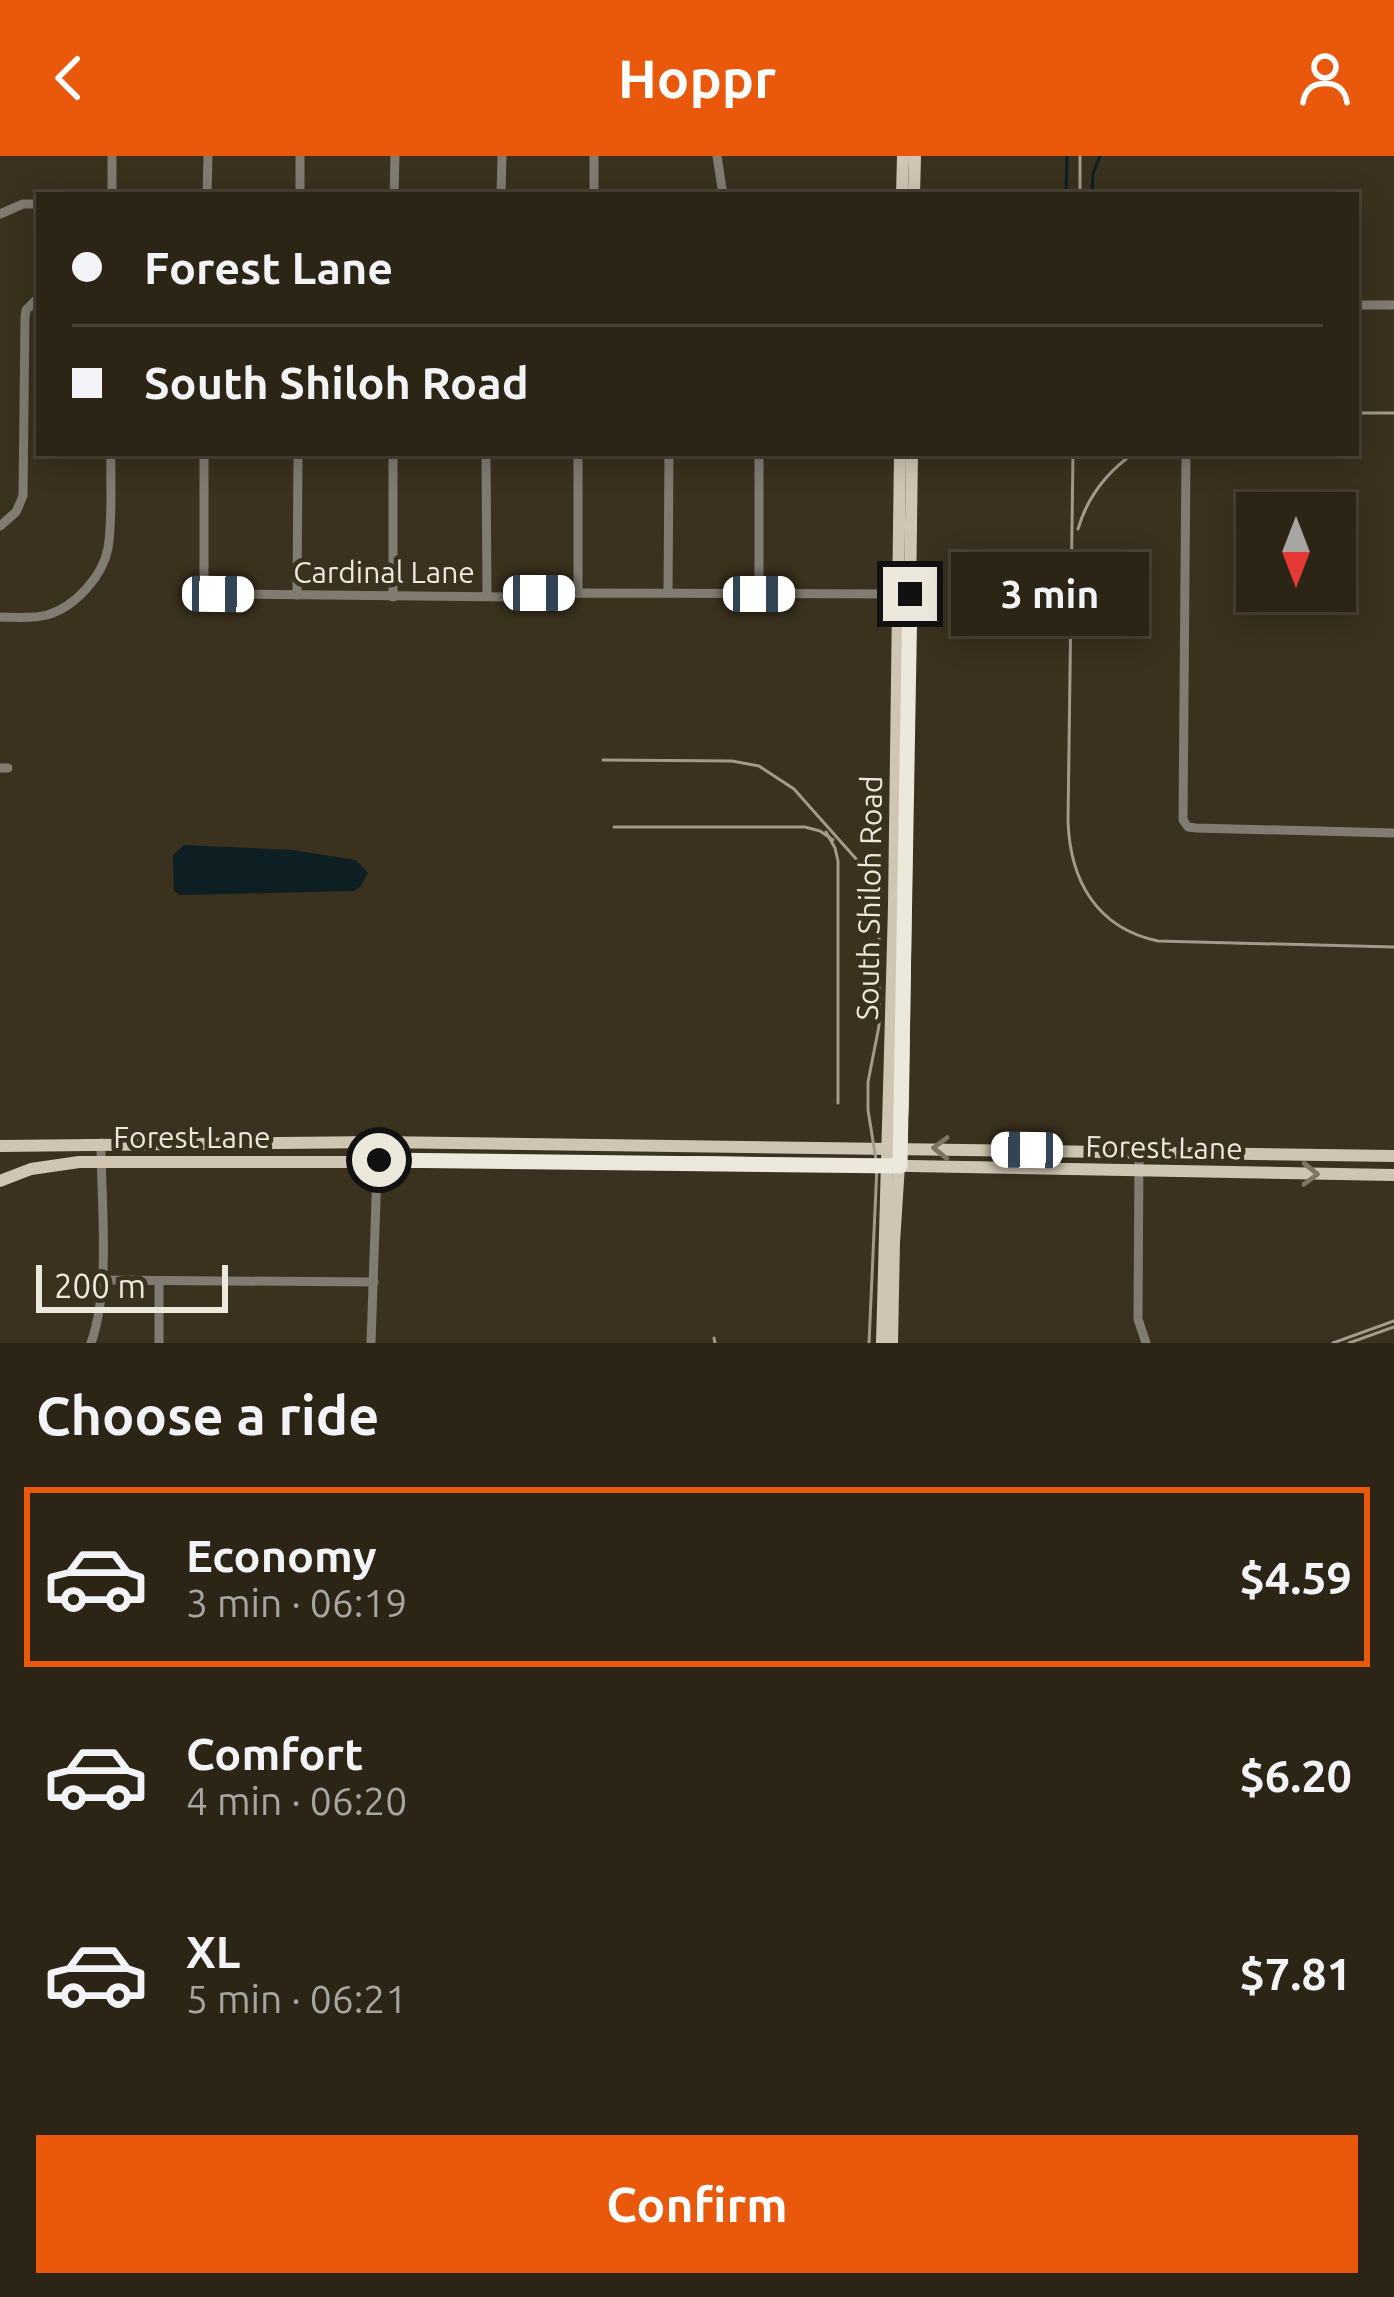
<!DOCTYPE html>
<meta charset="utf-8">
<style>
body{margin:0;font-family:Ubuntu,sans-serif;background:#342d1f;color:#f1f3f6;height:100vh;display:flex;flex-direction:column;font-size:45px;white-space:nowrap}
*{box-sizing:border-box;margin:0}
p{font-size:39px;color:#a6a5a1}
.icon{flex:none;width:66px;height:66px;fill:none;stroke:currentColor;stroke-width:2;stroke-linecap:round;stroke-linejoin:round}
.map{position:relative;height:1187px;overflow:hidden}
.drawer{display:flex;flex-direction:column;background:#2c2516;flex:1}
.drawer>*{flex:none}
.hud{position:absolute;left:36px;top:36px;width:1323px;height:264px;border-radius:0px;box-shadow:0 6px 30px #0003,0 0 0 3px #484235;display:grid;align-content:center;height:264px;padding:0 36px;background:#2c2516}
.needle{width:78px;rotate:180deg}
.fabs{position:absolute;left:1236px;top:336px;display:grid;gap:24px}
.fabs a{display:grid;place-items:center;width:120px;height:120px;border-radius:0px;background:#2c2516;box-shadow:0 6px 30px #0003,0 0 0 3px #484235;font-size:60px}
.scale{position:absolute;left:36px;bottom:30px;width:192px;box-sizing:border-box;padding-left:12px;border:6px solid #ede8dc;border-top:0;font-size:33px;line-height:42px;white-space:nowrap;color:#ede8dc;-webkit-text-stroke:9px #3a311e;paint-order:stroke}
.end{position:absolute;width:54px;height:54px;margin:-27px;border:15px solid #ede8dc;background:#111;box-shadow:0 0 0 6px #111}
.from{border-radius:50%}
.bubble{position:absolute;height:84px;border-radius:0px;background:#2c2516;box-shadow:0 6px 30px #0003,0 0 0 3px #484235;font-size:39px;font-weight:700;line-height:84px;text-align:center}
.car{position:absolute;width:36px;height:72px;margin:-36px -18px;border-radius:15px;box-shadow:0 0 9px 3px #0007;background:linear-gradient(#fff 24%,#345 0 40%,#fff 0 76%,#345 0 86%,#fff 0)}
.hud b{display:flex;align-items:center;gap:42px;height:114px;font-size:45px}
.hud b+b{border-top:3px solid #484235}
.hud i{width:30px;height:30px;background:#f1f3f6}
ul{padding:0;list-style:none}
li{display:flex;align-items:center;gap:36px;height:180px;margin:0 24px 18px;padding:0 12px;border:6px solid transparent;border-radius:0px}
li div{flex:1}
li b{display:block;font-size:45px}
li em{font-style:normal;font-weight:700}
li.current{border-color:#ea580c}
li>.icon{width:108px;height:108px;stroke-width:1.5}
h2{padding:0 36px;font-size:54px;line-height:144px}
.button{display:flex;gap:24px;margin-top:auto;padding:24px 36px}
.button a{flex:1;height:138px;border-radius:0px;background:#ea580c;color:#fff;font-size:48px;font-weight:700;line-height:138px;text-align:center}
header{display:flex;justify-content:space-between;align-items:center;height:156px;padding:0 36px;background:#ea580c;color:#fff;font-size:54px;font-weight:700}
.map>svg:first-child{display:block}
.water{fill:#0d1f23}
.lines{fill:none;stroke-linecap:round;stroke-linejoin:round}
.stream{stroke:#0d1f23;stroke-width:3}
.minor{stroke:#817c72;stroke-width:9}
.major{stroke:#cfc5b2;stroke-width:12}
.tram{stroke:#a29b8c;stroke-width:3}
.rail{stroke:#a29b8c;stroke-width:3}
.oneway{stroke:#7d7461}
.route{stroke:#ede8dc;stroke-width:15}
.labels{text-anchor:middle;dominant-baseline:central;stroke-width:9;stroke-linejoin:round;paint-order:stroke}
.street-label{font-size:30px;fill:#ede8dc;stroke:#3a311e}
</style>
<header><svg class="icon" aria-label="back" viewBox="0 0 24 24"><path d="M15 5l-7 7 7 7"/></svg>Hoppr<svg class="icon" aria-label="person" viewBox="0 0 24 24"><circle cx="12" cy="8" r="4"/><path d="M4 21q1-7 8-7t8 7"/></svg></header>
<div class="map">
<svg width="1394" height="1187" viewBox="0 0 1394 1187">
<rect width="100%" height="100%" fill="#3a311e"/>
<path class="water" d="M184,689L292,694L356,704L368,717L361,730L354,735L180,739L174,735L173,699Z"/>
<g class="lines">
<g class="stream">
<path d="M1066,39L1067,0"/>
<path d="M1092,39L1093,18L1100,0"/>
</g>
<g class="minor">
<path d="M300,0V39"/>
<path d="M717,0L723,39"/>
<path d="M112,39V0"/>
<path d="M207,39L208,0"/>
<path d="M394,39L395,0"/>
<path d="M501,39L502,0"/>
<path d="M594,39V0"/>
<path d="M0,58L23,48H39"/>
<path d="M1356,149H1394"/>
<path d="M204,297V425L208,433L218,438L511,441L578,437L904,438"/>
<path d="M393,297V441"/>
<path d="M486,297L487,440"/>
<path d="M1186,297L1183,664L1188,671L1196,672L1394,677"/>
<path d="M0,370L16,356L23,340L25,161L26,154L39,141"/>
<path d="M578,437V297"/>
<path d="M668,437L669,297"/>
<path d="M759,438V297"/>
<path d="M297,439L298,297"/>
<path d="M0,461C15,461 32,463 47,459C75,451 103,420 108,392C113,362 110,327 111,297"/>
<path d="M0,612H8"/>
<path d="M1139,997L1138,1163L1146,1187"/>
<path d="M101,1124L374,1126"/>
<path d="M159,1125V1187"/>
<path d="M91,1187C111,1131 101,1047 101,987"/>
<path d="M371,1187L378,986"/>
</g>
<g class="major">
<path d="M902,39L903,0"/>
<path d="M914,39L915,0"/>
<path d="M0,990L378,986L1394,1000"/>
<path d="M0,1025L31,1013L79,1006H702L1394,1019"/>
<path d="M882,1187L894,750L900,297"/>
<path d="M892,1187L894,1086L903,948L912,297"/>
</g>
<path class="tram" d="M1349,1187L1394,1171"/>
<g class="rail">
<path d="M1080,39V0"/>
<path d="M1356,257H1394"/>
<path d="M1073,297L1068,665C1070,724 1096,772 1158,785L1394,791"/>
<path d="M1078,373C1087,342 1107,316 1134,297"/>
<path d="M603,604L732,605L759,610L794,633L865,713L879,758V870L868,926V954L877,1010L869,1187"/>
<path d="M614,671H805L820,675L833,684"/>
<path d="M826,676L835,692L838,705V947"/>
<path d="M714,1182L715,1187"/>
<path d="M1333,1187L1394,1165"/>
</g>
</g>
<defs><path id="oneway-chevron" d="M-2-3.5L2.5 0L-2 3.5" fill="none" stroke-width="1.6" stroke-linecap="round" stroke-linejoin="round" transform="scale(3)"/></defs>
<g class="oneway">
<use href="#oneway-chevron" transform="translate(941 992) rotate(-179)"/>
<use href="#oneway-chevron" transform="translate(1310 1018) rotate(1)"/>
</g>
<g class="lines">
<path class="route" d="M379,1004L900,1010L910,438"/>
</g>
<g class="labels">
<g class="street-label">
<text x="384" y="416">Cardinal Lane</text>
<text transform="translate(869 742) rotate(-89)">South Shiloh Road</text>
<text x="192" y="981">Forest Lane</text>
<text transform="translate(1164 991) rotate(1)">Forest Lane</text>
</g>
</g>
</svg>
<div class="fabs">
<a><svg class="needle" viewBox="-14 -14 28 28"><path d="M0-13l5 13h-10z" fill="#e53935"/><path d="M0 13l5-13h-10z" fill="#a6a5a1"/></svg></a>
</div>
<div class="scale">200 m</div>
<i class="end from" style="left:379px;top:1004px"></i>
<i class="end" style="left:910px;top:438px"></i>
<div class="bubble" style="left:951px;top:396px;width:198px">3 min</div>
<i class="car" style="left:539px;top:437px;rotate:90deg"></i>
<i class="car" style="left:218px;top:438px;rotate:91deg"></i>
<i class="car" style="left:759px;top:438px;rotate:90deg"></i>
<i class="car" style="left:1027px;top:994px;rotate:271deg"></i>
<div class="hud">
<b><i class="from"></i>Forest Lane</b>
<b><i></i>South Shiloh Road</b>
</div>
</div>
<section class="drawer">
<h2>Choose a ride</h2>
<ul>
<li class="current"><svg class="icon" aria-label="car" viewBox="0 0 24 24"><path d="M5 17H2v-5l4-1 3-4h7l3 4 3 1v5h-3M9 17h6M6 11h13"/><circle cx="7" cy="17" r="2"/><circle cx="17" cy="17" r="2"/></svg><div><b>Economy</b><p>3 min · 06:19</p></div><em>$4.59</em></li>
<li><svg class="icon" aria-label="car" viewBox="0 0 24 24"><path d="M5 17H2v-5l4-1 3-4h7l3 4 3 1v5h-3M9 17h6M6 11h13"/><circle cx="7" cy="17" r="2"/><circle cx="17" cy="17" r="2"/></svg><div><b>Comfort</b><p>4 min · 06:20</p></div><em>$6.20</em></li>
<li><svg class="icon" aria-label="car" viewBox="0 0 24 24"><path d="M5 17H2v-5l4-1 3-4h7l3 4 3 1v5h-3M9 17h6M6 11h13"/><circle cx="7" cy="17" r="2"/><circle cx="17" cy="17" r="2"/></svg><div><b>XL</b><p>5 min · 06:21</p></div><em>$7.81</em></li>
</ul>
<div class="button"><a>Confirm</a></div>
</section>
